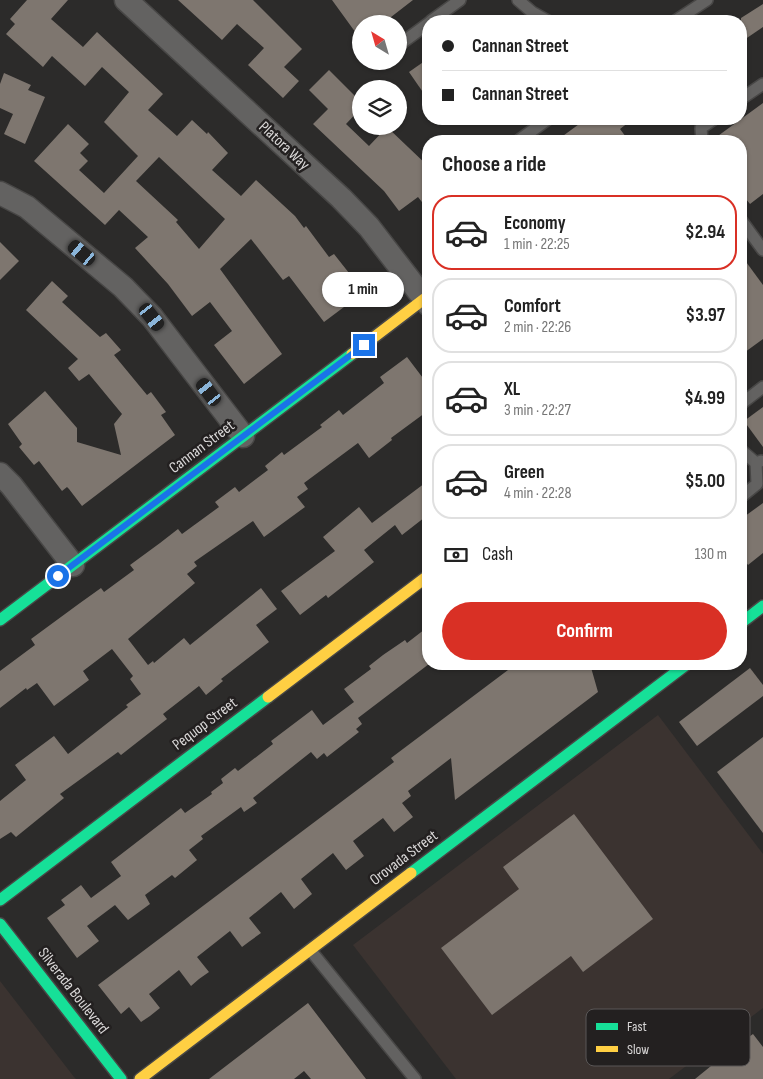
<!DOCTYPE html>
<meta charset="utf-8">
<style>
body{margin:0;font-family:"Sofia Sans Condensed",sans-serif;background:#f2f2f2;color:#222;height:100vh;display:flex;flex-direction:column;font-size:19px;white-space:nowrap}
*{box-sizing:border-box;margin:0}
p{font-size:16px;color:#767676}
.icon{flex:none;width:28px;height:28px;fill:none;stroke:currentColor;stroke-width:2;stroke-linecap:round;stroke-linejoin:round}
.map{position:relative;flex:1;overflow:hidden}
.panel{position:absolute;left:422px;top:135px;width:325px;height:535px;display:flex;flex-direction:column;background:#fff;border-radius:20px;box-shadow:0 1px 4px #0004}
.panel>*{flex:none}
.hud{position:absolute;left:422px;top:15px;width:325px;height:110px;border-radius:20px;box-shadow:0 1px 4px #0004;display:grid;align-content:center;height:110px;padding:0 20px;background:#fff}
.needle{width:32px;rotate:323deg}
.controls{position:absolute;left:352px;top:15px;display:grid;gap:10px}
.controls a{display:grid;place-items:center;width:55px;height:55px;border-radius:50%;background:#fff;box-shadow:0 1px 4px #0004;font-size:25px}
.end{position:absolute;width:22px;height:22px;margin:-11px;border:6px solid #1a73e8;background:#fff;box-shadow:0 0 0 2px #fff}
.from{border-radius:50%}
.bubble{position:absolute;height:35px;border-radius:18px;background:#fff;box-shadow:0 1px 4px #0004;font-size:16px;font-weight:700;line-height:35px;text-align:center}
.car{position:absolute;width:15px;height:30px;margin:-15px -8px;border-radius:6px;box-shadow:0 0 4px 1px #0007;background:linear-gradient(#222 24%,#8ab4d8 0 40%,#222 0 76%,#8ab4d8 0 86%,#222 0)}
.hud b{display:flex;align-items:center;gap:18px;height:48px;font-size:19px}
.hud b+b{border-top:1px solid #e0e0e0}
.hud i{width:12px;height:12px;background:#222}
ul{padding:0;list-style:none}
li{display:flex;align-items:center;gap:15px;height:75px;margin:0 10px 8px;padding:0 10px;border:2px solid #e0e0e0;border-radius:20px}
li div{flex:1}
li b{display:block;font-size:19px}
li em{font-style:normal;font-weight:700}
li.current{border-color:#d93025}
li>.icon{width:45px;height:45px;stroke-width:1.5}
h2{padding:0 20px;font-size:22px;line-height:60px}
.pay{display:flex;align-items:center;gap:12px;height:55px;padding:0 20px;font-size:19px}
.pay p{margin-inline-start:auto}
.button{display:flex;gap:10px;margin-top:auto;padding:10px 20px}
.button a{flex:1;height:58px;border-radius:30px;background:#d93025;color:#fff;font-size:20px;font-weight:700;line-height:58px;text-align:center}
.map>svg:first-child{display:block}
.built{fill:#3b3330}
.building{fill:#7e766f;fill-rule:evenodd}
.lines{fill:none;stroke-linecap:round;stroke-linejoin:round}
.lane-casing{stroke:#484746;stroke-width:14}
.street-casing{stroke:#484746;stroke-width:25}
.fast-casing{stroke:#484746;stroke-width:14}
.slow-casing{stroke:#484746;stroke-width:14}
.lane{stroke:#636261;stroke-width:11}
.street{stroke:#636261;stroke-width:22}
.fast{stroke:#16e098;stroke-width:11}
.slow{stroke:#ffcf43;stroke-width:11}
.route{stroke:#1a73e8;stroke-width:6}
.labels{text-anchor:middle;dominant-baseline:central;stroke-width:5;stroke-linejoin:round;paint-order:stroke}
.street-label{font-size:16px;fill:#dad8d8;stroke:#232020}
.key{fill:#232020;stroke:#5a5757;stroke-width:1}
.key-label{font-size:14px;fill:#dad8d8}
</style>
<div class="map">
<svg width="763" height="1079" viewBox="0 0 763 1079">
<rect width="100%" height="100%" fill="#2c2b2a"/>
<g class="built">
<path d="M658,715L763,854V1008L669,1079H456L353,945Z"/>
<path d="M0,981L74,1077L76,1079H0Z"/>
</g>
<g class="building">
<path d="M27,0H68L51,19L83,47L97,32L163,94L148,110L177,136L192,120L207,134L208,132L228,153L212,170L241,196L256,180L295,216L304,228L306,226L329,257L334,254L364,292L324,322L289,276L283,280L251,239L220,269L282,354L244,384L214,345L232,331L210,302L192,316L168,284L135,248L148,237L119,210L105,225L34,161L68,124L89,144L80,153L88,161L79,170L104,193L138,156L104,122L129,92L102,67L85,86L52,56L43,67L6,34L15,24L10,19ZM159,157L225,219L199,249L176,222L178,220L136,181Z"/>
<path d="M178,0H253L302,49L284,67L299,81L283,98L248,65L264,48L237,24L222,40Z"/>
<path d="M332,0H413L382,24H361V40Z"/>
<path d="M763,4V27L741,42V18Z"/>
<path d="M429,58V101L409,72Z"/>
<path d="M329,70L361,102V108L346,124L369,146L387,127L429,167V211L418,197L399,211L384,191L313,124L328,109L309,90Z"/>
<path d="M4,73L31,85L28,90L45,97L25,144L4,134L13,114L0,108V84Z"/>
<path d="M763,103V194L750,204L741,193V141H711Z"/>
<path d="M586,119H633L620,129L629,141H556Z"/>
<path d="M0,242L19,261L0,280Z"/>
<path d="M741,255L763,285V339L741,355Z"/>
<path d="M52,281L68,296L62,302L100,337L106,333L121,350L114,355L147,395L151,392L166,412L161,415L175,435L82,506L69,489L67,487L62,491L39,461L34,465L19,447L22,444L8,424L45,391L77,428V442L121,455L114,424L122,414L89,374L79,381L68,368L78,359L26,310Z"/>
<path d="M407,357L429,386V410L391,438L392,440L369,458L358,443L304,483L308,489L297,497L305,507L264,537L253,521L194,562L197,566L187,574L195,583L128,639L148,665L153,661L154,663L184,638L190,645L261,588L277,609L256,625L269,642L221,679L223,681L206,695L199,686L163,714L167,719L135,744L121,755L118,752L60,794L64,798L16,837L11,832L0,839V801L26,780L15,765L54,736L68,754L128,707L126,705L141,694L130,679L133,676L112,649L83,671L89,680L54,706L37,683L27,690L26,688L0,708V671L35,645L31,639L80,603L101,588L104,592L134,570L130,565L160,543L178,529L182,534L219,507L215,502L235,487L239,492L268,470L265,466L282,452L284,455L322,427L320,425L339,410L343,415L384,383L380,377Z"/>
<path d="M763,407V447L744,421Z"/>
<path d="M429,480V514L402,535L395,525L364,550L374,562L328,598L326,595L300,615L281,591L335,551L323,537L359,507L372,523Z"/>
<path d="M763,503V553L748,565L741,556V519Z"/>
<path d="M429,626V664L358,718L362,724L356,729L359,732L327,757L324,753L317,759L311,752L253,798L257,803L244,812L241,807L201,836L203,839L189,850L197,860L175,878L172,875L145,895L150,904L128,920L115,905L87,926L99,941L77,958L47,918L65,905L61,900L81,885L91,898L121,876L111,862L181,808L185,813L212,794L211,792L223,783L221,779L235,768L238,771L273,744L271,741L312,710L323,725L354,702L344,689L371,669L369,666L383,655L405,640L407,643Z"/>
<path d="M516,664H590L598,692L455,800L451,758L408,791L411,796L402,803L413,817L394,832L383,818L353,841L364,856L346,870L333,853L301,879L312,894L294,909L281,892L249,918L261,933L250,941L242,947L230,931L197,957L209,972L199,979L191,986L179,970L149,994L160,1008L150,1016L141,1022L129,1007L121,1014L98,985L369,781L394,762L391,758Z"/>
<path d="M750,668L763,685V696L697,746L679,722Z"/>
<path d="M763,737V833L717,772Z"/>
<path d="M574,814L653,919L583,972L571,956L492,1015L441,948L519,889L503,867Z"/>
<path d="M308,1003L366,1079H311L304,1071L294,1079H209Z"/>
<path d="M753,1034L763,1047V1079H695L711,1066L710,1065Z"/>
</g>
<g class="lines">
<defs>
<g id="lane">
<path d="M518,0L532,12L548,21"/>
<path d="M431,21L460,0"/>
<path d="M675,21L707,0"/>
<path d="M399,45L429,23"/>
<path d="M741,99L763,84"/>
<path d="M518,141L548,119"/>
<path d="M702,141L701,128L714,119"/>
<path d="M741,220L763,250"/>
<path d="M741,404L763,387"/>
<path d="M741,450L756,463L761,461"/>
<path d="M741,497L757,484L756,463"/>
<path d="M311,951L415,1079"/>
</g>
<g id="street">
<path d="M126,0L341,198L369,227L429,305"/>
<path d="M0,193L27,207L123,287L152,317L243,436"/>
<path d="M0,474L11,485L73,565"/>
</g>
<g id="fast">
<path d="M0,620L352,354"/>
<path d="M741,623L763,606"/>
<path d="M411,873L687,664"/>
<path d="M0,900L268,697"/>
<path d="M0,924L121,1079"/>
</g>
<g id="slow">
<path d="M352,354L424,299"/>
<path d="M268,697L429,575"/>
<path d="M140,1079L411,873"/>
</g>
</defs>
<use href="#lane" class="lane-casing"/>
<use href="#street" class="street-casing"/>
<use href="#fast" class="fast-casing"/>
<use href="#slow" class="slow-casing"/>
<use href="#lane" class="lane"/>
<use href="#street" class="street"/>
<use href="#fast" class="fast"/>
<use href="#slow" class="slow"/>
</g>
<g class="lines">
<path class="route" d="M58,576L364,345"/>
</g>
<g class="labels">
<g class="street-label">
<text transform="translate(284 146) rotate(43)">Platora Way</text>
<text transform="translate(202 447) rotate(-37)">Cannan Street</text>
<text transform="translate(205 724) rotate(-37)">Pequop Street</text>
<text transform="translate(404 858) rotate(-37)">Orovada Street</text>
<text transform="translate(73 991) rotate(52)">Silverada Boulevard</text>
</g>
</g>
<rect x="586" y="1009" width="164" height="57" rx="8" class="key"/>
<rect x="596" y="1023" width="22" height="7" fill="#16e098"/>
<rect x="596" y="1046" width="22" height="6" fill="#ffcf43"/>
<g class="key-label">
<text x="627" y="1031">Fast</text>
<text x="627" y="1054">Slow</text>
</g>
</svg>
<div class="controls">
<a><svg class="needle" viewBox="-14 -14 28 28"><path d="M0-13l5 13h-10z" fill="#e53935"/><path d="M0 13l5-13h-10z" fill="#767676"/></svg></a>
<a><svg class="icon" aria-label="layers" viewBox="0 0 24 24"><path d="M12 4l9 5-9 5-9-5zM3 14l9 5 9-5"/></svg></a>
</div>
<i class="end from" style="left:58px;top:576px"></i>
<i class="end" style="left:364px;top:345px"></i>
<div class="bubble" style="left:322px;top:272px;width:82px">1 min</div>
<i class="car" style="left:82px;top:253px;rotate:310deg"></i>
<i class="car" style="left:152px;top:317px;rotate:142deg"></i>
<i class="car" style="left:209px;top:392px;rotate:323deg"></i>
<div class="hud">
<b><i class="from"></i>Cannan Street</b>
<b><i></i>Cannan Street</b>
</div>
<section class="panel">
<h2>Choose a ride</h2>
<ul>
<li class="current"><svg class="icon" aria-label="car" viewBox="0 0 24 24"><path d="M5 17H2v-5l4-1 3-4h7l3 4 3 1v5h-3M9 17h6M6 11h13"/><circle cx="7" cy="17" r="2"/><circle cx="17" cy="17" r="2"/></svg><div><b>Economy</b><p>1 min · 22:25</p></div><em>$2.94</em></li>
<li><svg class="icon" aria-label="car" viewBox="0 0 24 24"><path d="M5 17H2v-5l4-1 3-4h7l3 4 3 1v5h-3M9 17h6M6 11h13"/><circle cx="7" cy="17" r="2"/><circle cx="17" cy="17" r="2"/></svg><div><b>Comfort</b><p>2 min · 22:26</p></div><em>$3.97</em></li>
<li><svg class="icon" aria-label="car" viewBox="0 0 24 24"><path d="M5 17H2v-5l4-1 3-4h7l3 4 3 1v5h-3M9 17h6M6 11h13"/><circle cx="7" cy="17" r="2"/><circle cx="17" cy="17" r="2"/></svg><div><b>XL</b><p>3 min · 22:27</p></div><em>$4.99</em></li>
<li><svg class="icon" aria-label="car" viewBox="0 0 24 24"><path d="M5 17H2v-5l4-1 3-4h7l3 4 3 1v5h-3M9 17h6M6 11h13"/><circle cx="7" cy="17" r="2"/><circle cx="17" cy="17" r="2"/></svg><div><b>Green</b><p>4 min · 22:28</p></div><em>$5.00</em></li>
</ul>
<div class="pay"><svg class="icon" aria-label="cash" viewBox="0 0 24 24"><path d="M3 7h18v10H3z"/><circle cx="12" cy="12" r="2"/></svg>Cash<p>130 m</p></div>
<div class="button"><a>Confirm</a></div>
</section>
</div>
